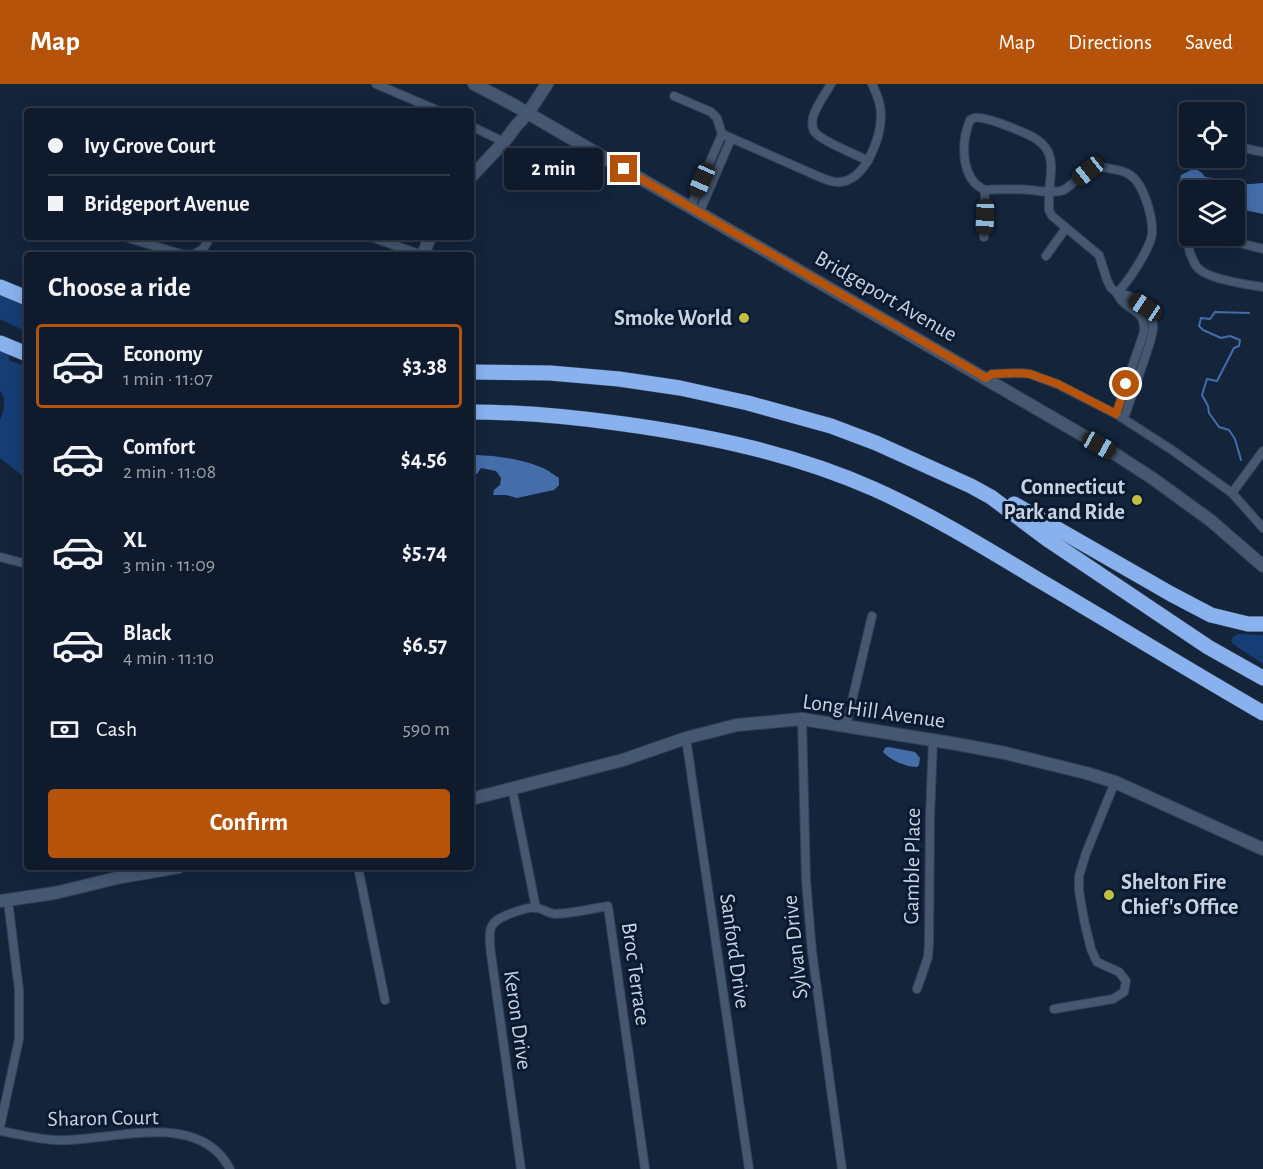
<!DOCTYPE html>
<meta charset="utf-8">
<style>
body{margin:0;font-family:"Alegreya Sans",sans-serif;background:#1d2838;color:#f1f3f6;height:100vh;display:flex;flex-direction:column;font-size:22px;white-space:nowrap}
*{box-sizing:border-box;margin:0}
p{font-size:20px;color:#9ba1a9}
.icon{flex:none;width:33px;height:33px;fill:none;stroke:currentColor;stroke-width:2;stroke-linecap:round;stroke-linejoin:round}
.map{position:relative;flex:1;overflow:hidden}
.drawer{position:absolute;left:24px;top:168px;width:450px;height:618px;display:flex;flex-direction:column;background:#0f1b2c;border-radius:6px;box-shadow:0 3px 15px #0003,0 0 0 2px #2f3948}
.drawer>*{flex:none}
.top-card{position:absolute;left:24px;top:24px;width:450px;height:132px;border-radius:6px;box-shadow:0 3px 15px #0003,0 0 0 2px #2f3948;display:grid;align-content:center;height:132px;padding:0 24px;background:#0f1b2c}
.buttons{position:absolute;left:1179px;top:18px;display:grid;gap:12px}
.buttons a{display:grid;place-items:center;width:66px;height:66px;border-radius:6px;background:#0f1b2c;box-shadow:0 3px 15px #0003,0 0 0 2px #2f3948;font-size:30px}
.end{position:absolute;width:27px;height:27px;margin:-14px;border:8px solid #b45309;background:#fff;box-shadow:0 0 0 3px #fff}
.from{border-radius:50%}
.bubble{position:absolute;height:42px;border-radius:6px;background:#0f1b2c;box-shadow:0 3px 15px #0003,0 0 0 2px #2f3948;font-size:20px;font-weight:700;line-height:42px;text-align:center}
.car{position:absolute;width:18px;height:36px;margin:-18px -9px;border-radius:8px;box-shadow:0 0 4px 2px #0007;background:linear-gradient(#222 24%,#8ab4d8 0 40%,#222 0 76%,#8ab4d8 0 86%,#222 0)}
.top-card b{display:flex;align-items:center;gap:21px;height:57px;font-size:22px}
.top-card b+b{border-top:2px solid #2f3948}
.top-card i{width:15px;height:15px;background:#f1f3f6}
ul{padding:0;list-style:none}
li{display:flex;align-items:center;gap:18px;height:84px;margin:0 12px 9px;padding:0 12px;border:3px solid transparent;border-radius:6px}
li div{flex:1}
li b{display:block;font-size:22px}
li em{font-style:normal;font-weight:700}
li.on{border-color:#b45309}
li>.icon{width:54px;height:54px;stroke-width:1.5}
h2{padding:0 24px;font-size:27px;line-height:72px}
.pay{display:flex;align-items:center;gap:15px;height:66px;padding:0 24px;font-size:22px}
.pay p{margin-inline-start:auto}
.primary-button{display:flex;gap:12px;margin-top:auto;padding:12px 24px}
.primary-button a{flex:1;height:69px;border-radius:6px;background:#b45309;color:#fff;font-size:24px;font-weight:700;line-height:69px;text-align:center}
header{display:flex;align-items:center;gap:36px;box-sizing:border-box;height:84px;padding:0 30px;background:#b45309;color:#fff}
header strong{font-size:28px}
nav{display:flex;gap:33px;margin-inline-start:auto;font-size:21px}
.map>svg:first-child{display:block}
.green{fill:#163d75}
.water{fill:#446daa}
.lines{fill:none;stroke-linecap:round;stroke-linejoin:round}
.stream{stroke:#446daa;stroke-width:2}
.street-casing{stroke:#354053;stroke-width:10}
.secondary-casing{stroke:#354053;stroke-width:14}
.highway-casing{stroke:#354053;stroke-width:16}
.street{stroke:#455771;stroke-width:8}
.secondary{stroke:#455771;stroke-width:12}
.highway{stroke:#88b1ee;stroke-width:15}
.route{stroke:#b45309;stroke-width:8}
.poi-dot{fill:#c1be40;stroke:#0b1a31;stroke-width:2}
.labels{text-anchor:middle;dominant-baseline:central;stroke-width:6;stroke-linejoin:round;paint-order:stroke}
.street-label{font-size:22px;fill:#c8d3e2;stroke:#0b1a31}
.poi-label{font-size:22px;font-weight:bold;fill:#c8d3e2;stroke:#0b1a31;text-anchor:end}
</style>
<header>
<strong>Map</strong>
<nav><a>Map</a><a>Directions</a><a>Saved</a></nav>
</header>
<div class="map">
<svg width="1263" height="1085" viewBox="0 0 1263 1085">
<rect width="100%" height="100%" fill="#14243b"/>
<g class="green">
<path d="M0,211L27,221V248L0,235Z"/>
<path d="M0,267L8,270L10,277L27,282V395L0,374V336L4,325V314L0,306Z"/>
<path d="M1238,550L1263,551V580L1233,560L1231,556L1233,553Z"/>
</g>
<g class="water">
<path d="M1196,85L1202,89L1205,93L1214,94L1239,101L1263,99V130L1235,124L1234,106H1198C1192,102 1186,100 1179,101L1181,91L1191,86Z"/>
<path d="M471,371C492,371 523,375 543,384C548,386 554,391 559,394V401L554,406L517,414L506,411H493L494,406L500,401L501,394L496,387L481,384L477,390L471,388Z"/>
<path d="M888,663L915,668L920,674L919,681L917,683C906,683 890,676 883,668L885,664Z"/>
</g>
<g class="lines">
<path class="stream" d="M1241,376L1235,355L1229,346L1219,343L1209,329L1208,322L1202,311L1207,295L1217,297L1234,264L1239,262L1240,256L1230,252L1221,254L1203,246L1199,242L1201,234L1210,235L1215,228L1249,229"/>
<defs>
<g id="street">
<path d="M376,0L439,27"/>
<path d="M831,0C825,10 816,22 813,33C812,38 812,43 814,47C820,57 856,70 868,77"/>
<path d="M674,12L711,28L717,34L722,50L690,124"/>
<path d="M471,42L504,58"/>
<path d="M722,50L822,94C827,96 833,99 840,98C866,96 881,53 881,31C881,20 877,10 872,0"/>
<path d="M1234,62L1263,68"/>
<path d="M1049,108C1050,95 1054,77 1047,66C1044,60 1038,56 1033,53C1023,48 984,31 974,34C973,34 971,36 970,36C961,58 960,95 985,106C1000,105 1015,105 1030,106C1042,107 1053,110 1064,106C1074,99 1083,88 1094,84C1100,82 1107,84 1112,85C1118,86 1125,87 1130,91C1144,100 1153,133 1152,150C1150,165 1128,198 1117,209L1111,204L1107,196L1099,171L1052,132L1049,126V108"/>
<path d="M699,129L731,55"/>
<path d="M1190,145C1187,154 1188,161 1190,169C1193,175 1194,181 1199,185C1209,195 1249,201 1263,203"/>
<path d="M1229,152C1237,160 1252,162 1263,165"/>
<path d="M125,153L181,170L191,171"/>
<path d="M371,153L422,171"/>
<path d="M984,153L985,106"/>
<path d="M192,171C202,167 206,163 209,153"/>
<path d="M1046,172L1066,144"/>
<path d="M1117,209C1132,211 1152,223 1153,240C1154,252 1147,265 1144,277C1137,296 1131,315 1124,334"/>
<path d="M986,294L992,290L1021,289L1030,290L1057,300L1116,330L1172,366L1232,409L1263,444"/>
<path d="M1116,330L1144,248C1145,227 1134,229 1122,217C1121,216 1117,210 1117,209"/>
<path d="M1232,409L1263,367"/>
<path d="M0,473L27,480"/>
<path d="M802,635L806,796L812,868L842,1085"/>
<path d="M846,642L872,532"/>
<path d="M686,654L749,1085"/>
<path d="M512,704L536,824"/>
<path d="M358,783L385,916"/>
<path d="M917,905L928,873L929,859L930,732L933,657"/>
<path d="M1054,925L1113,915L1124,908L1126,897L1119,888L1097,878L1091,865L1084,836L1079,807V792L1086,769L1115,698"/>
<path d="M0,1043L19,955V906L8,817"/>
<path d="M0,1047C18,1050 37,1055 55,1056C108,1059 198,1023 230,1085"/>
<path d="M521,1085L491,870C488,843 488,837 515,828C522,826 531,822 538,824C545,826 550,830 556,830C574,829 591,825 608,822L645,1085"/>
</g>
<g id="secondary">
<path d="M474,0L512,20L1115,370L1152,394L1210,436L1263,482"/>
<path d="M471,93L504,58L516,42L528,29L547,0"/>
<path d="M423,171L430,153"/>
<path d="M471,715L623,676L686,654L737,641L802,635L957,660L1005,669L1086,689L1115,698L1263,765"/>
<path d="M0,817L55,809L121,793L179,783"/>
</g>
<g id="highway">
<path d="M0,203L27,214"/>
<path d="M0,259L27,270"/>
<path d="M471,288L550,289L619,295L680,304L748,319L831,342L876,359L971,402L991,413L1047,455L1208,563L1263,594"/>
<path d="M471,328C522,328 574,333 624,340C710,352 795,370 874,405C930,430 984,463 1037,495C1112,539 1187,585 1263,629"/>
<path d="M1014,420L1171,510L1211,531L1248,540H1263"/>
</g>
</defs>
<use href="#street" class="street-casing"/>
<use href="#secondary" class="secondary-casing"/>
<use href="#highway" class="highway-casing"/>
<use href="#street" class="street"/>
<use href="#secondary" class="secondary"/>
<use href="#highway" class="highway"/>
</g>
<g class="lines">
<path class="route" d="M624,85L986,294L992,290L1021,289L1030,290L1058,300L1116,330L1126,300"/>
</g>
<g class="poi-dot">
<circle cx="744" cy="234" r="6"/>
<circle cx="1137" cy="416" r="6"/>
<circle cx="1109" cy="811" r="6"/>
</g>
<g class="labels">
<g class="street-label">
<text transform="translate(886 212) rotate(30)">Bridgeport Avenue</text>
<text transform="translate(874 627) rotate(8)">Long Hill Avenue</text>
<text transform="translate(912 782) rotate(-89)">Gamble Place</text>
<text transform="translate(795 863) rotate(-96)">Sylvan Drive</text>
<text transform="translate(735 867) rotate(82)">Sanford Drive</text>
<text transform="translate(636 890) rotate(82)">Broc Terrace</text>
<text transform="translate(518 936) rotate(82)">Keron Drive</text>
<text transform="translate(103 1034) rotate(-1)">Sharon Court</text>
</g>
<g class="poi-label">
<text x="732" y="234">Smoke World</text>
<text x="1125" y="403">Connecticut<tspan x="1125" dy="25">Park and Ride</tspan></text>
<text x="1121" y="798" text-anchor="start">Shelton Fire<tspan x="1121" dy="25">Chief's Office</tspan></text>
</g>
</g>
</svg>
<div class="buttons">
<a><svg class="icon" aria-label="locate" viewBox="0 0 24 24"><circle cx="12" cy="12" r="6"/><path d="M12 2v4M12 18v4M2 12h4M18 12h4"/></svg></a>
<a><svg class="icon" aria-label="layers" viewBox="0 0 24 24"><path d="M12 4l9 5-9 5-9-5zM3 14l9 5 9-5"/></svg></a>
</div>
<i class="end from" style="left:1126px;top:300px"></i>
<i class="end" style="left:624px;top:85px"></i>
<div class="bubble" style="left:504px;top:64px;width:99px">2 min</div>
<i class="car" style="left:1088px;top:87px;rotate:231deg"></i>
<i class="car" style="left:702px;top:96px;rotate:204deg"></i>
<i class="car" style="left:985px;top:133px;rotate:182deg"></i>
<i class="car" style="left:1145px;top:223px;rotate:304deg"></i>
<i class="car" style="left:1099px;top:361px;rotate:119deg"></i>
<div class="top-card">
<b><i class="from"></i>Ivy Grove Court</b>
<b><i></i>Bridgeport Avenue</b>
</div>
<section class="drawer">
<h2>Choose a ride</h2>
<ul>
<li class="on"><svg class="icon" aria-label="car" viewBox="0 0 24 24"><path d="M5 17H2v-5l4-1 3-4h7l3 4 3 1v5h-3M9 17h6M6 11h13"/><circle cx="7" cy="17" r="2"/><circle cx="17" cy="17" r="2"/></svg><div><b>Economy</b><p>1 min · 11:07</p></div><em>$3.38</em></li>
<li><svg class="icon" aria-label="car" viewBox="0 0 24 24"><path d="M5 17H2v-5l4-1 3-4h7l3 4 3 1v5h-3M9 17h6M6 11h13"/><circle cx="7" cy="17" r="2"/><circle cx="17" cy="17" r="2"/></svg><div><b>Comfort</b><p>2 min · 11:08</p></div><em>$4.56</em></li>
<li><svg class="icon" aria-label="car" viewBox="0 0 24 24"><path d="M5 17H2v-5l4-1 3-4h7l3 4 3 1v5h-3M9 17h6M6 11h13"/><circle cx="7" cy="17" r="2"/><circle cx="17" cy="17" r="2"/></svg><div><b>XL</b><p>3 min · 11:09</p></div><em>$5.74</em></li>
<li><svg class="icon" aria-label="car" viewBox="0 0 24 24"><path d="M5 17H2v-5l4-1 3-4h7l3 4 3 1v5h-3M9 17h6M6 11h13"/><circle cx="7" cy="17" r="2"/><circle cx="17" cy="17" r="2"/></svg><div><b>Black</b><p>4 min · 11:10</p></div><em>$6.57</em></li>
</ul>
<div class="pay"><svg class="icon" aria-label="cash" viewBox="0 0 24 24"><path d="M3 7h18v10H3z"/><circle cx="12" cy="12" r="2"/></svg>Cash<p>590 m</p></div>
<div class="primary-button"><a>Confirm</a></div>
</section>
</div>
